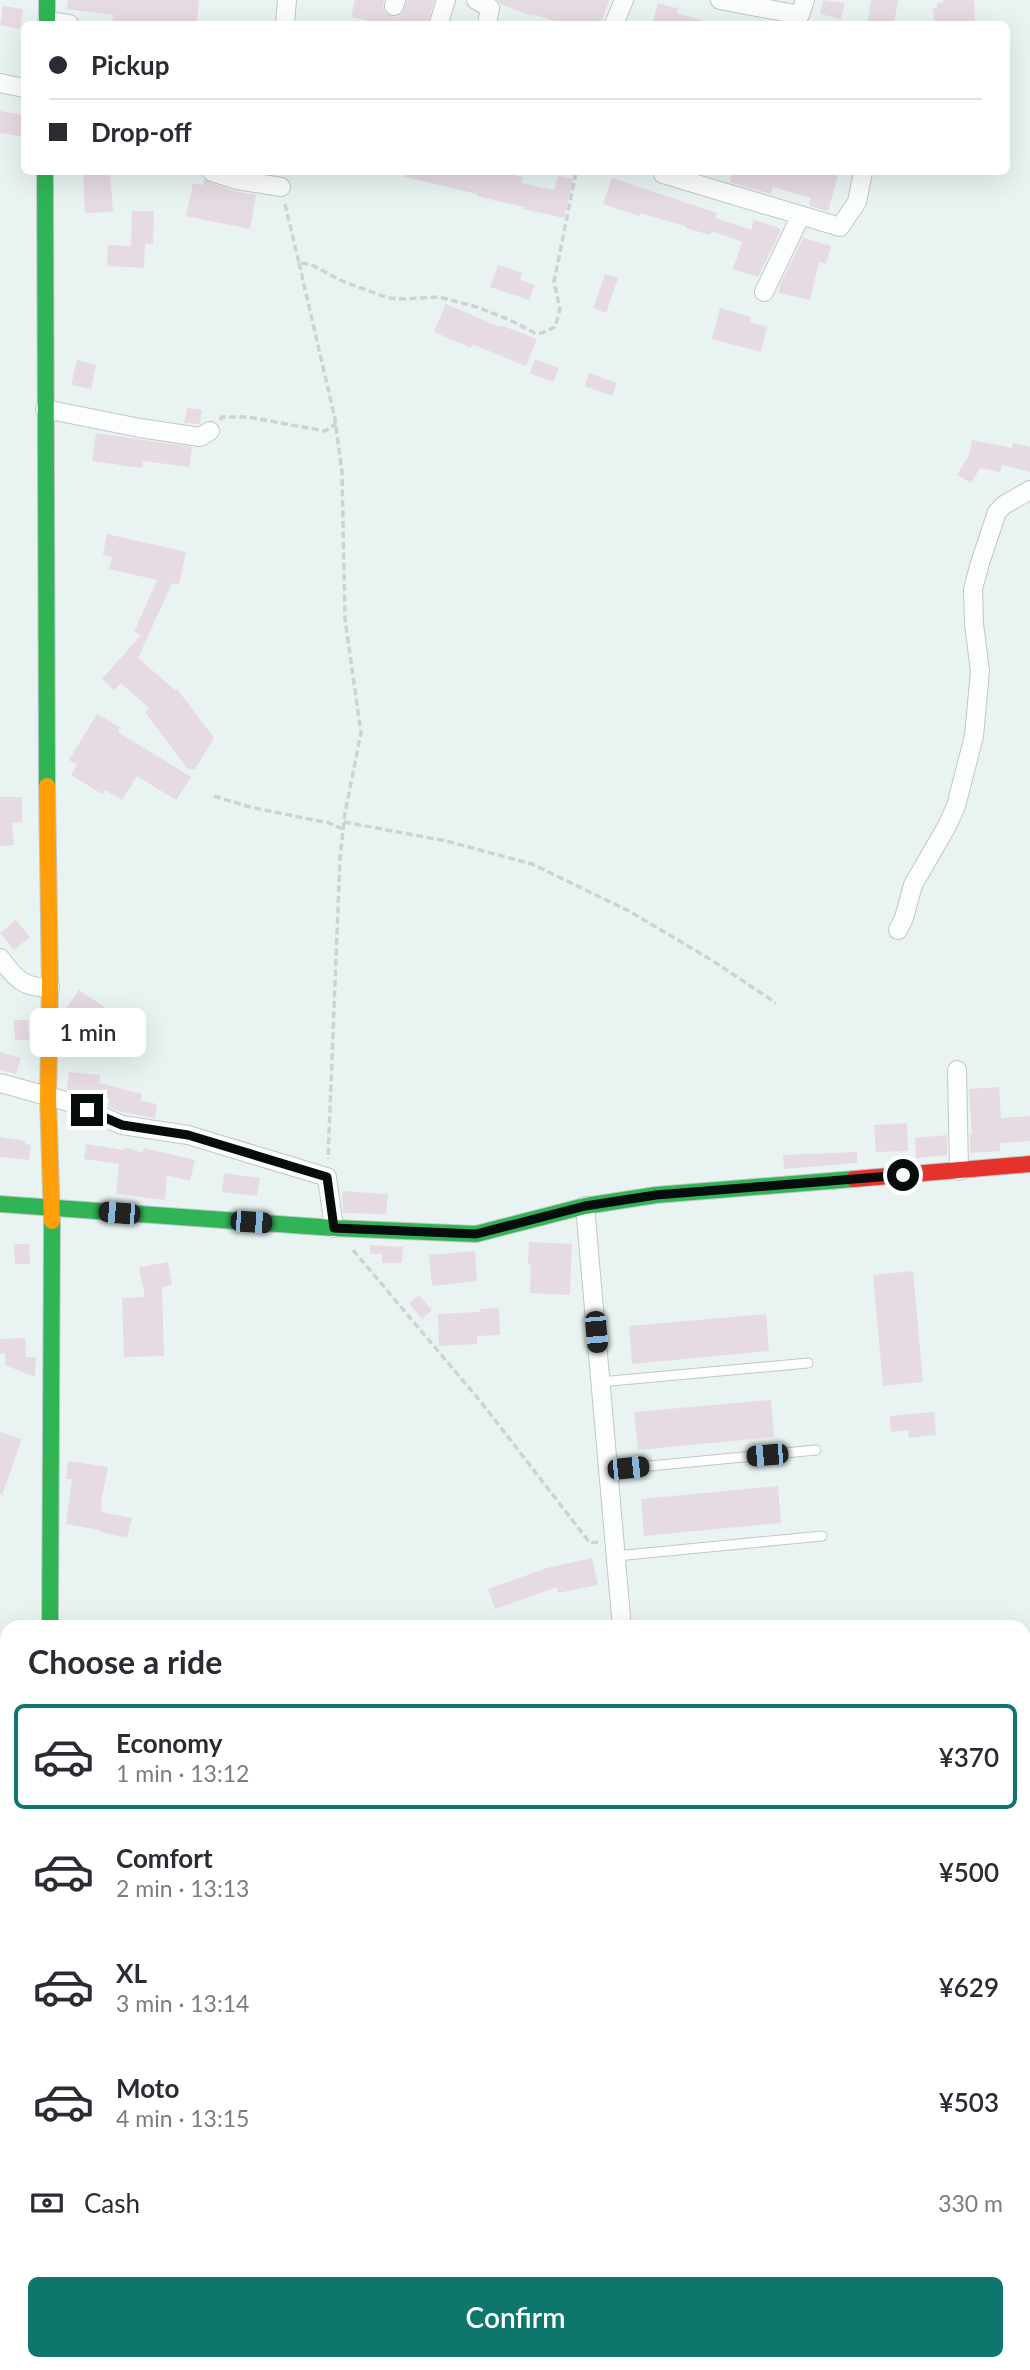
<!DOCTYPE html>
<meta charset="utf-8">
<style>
body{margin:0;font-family:Lato,sans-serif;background:#f2f2f3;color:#2b2b33;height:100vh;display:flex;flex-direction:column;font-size:26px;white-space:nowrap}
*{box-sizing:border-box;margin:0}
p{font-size:23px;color:#7c7c81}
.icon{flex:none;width:38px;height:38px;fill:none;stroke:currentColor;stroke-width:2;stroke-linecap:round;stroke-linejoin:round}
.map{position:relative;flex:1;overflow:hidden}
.side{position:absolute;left:0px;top:1620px;width:1031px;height:751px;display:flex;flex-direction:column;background:#fff;border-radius:21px 21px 0 0;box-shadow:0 7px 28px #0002}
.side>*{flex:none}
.top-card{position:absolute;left:21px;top:21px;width:989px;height:154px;border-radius:10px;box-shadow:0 7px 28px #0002;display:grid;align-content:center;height:154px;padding:0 28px;background:#fff}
.end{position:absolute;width:32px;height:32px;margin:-16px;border:9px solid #060d0c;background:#fff;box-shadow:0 0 0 4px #fff}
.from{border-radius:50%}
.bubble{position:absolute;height:49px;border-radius:10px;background:#fff;box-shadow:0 7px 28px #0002;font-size:23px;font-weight:600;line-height:49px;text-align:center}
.car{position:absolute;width:21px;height:42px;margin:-21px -10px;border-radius:9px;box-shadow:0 0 5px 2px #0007;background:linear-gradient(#222 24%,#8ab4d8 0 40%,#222 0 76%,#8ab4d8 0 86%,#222 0)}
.top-card b{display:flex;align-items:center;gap:24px;height:66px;font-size:26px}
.top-card b+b{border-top:2px solid #e1e1e2}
.top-card i{width:18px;height:18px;background:#2b2b33}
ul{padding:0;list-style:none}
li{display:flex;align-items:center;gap:21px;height:105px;margin:0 14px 10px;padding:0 14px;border:4px solid transparent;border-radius:10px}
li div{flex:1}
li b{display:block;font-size:26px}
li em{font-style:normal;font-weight:600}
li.current{border-color:#0f766e}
li>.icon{width:63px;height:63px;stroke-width:1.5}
h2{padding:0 28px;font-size:32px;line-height:84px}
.pay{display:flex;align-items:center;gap:18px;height:77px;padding:0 28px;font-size:26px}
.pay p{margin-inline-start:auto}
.action{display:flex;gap:14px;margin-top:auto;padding:14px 28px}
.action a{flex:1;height:80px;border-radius:10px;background:#0f766e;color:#fff;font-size:28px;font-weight:600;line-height:80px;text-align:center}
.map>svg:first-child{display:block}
.water{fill:#61cbbe}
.building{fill:#e6dae3}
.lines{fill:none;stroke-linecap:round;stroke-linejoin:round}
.lane-casing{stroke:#bfc8c7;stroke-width:11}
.street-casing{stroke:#bfc8c7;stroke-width:20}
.fast-casing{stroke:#bfc8c7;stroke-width:18}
.slow-casing{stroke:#bfc8c7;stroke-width:18}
.jam-casing{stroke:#bfc8c7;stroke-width:18}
.path{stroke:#cfd2d2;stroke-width:3.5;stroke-dasharray:7 3.5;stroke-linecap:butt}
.lane{stroke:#fcfdfd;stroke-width:9}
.street{stroke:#fcfdfd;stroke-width:18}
.fast{stroke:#30b455;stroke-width:16}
.slow{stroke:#ff9f0a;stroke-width:16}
.jam{stroke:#e5322d;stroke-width:16}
.route{stroke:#060d0c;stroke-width:9}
</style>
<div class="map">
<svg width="1030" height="2370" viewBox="0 0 1030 2370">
<rect width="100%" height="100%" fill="#e9f4f2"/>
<g class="water">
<rect x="0" y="2136" width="7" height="133"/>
<rect x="1024" y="2141" width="6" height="149"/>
</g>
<g class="building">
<path d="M68,0H199L197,24H112L113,15L67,9Z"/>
<path d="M355,0H384L383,8L385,13L396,17L402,14L407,0H434L428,24H383L351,17Z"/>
<path d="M498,0H609L601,24H563L533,14L532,16L501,4Z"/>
<path d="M823,0L845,3L841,19L820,14Z"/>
<path d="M871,0H898L894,24L868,21Z"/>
<path d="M944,0H974L975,23L934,24L933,8H937V3L944,2Z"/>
<path d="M658,3L678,9L677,13L705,21L704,24H652Z"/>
<path d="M3,6L23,9L20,29L0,25Z"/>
<path d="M0,111L24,115V137L0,133Z"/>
<path d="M83,172H110L113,212L85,213Z"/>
<path d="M406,172H500L523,177L521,183L554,190L558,176L573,179L564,218L523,209L524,207L477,196V194L405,177Z"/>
<path d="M732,172H839L828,211L809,206L811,198L773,187L771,194L729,182Z"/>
<path d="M612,178L717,213L716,218L751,230L754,220L780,228V232L758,277L733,269L742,242L712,231L710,235L686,228V226L640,213L639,216L603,204Z"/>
<path d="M204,180L234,191L256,195L250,229L186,216L193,183L203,185Z"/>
<path d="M132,211H154L153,244H145L144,268L107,266L108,245L131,246Z"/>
<path d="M803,238L831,246L826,264L819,262L810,300L779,293L780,284Z"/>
<path d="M498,265L522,273L520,280L535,285L529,300L490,287Z"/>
<path d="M605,274L618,278L606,313L593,308Z"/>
<path d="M446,304L500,327L501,325L537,339L526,366L472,344L471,348L434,332Z"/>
<path d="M720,308L751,317L750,322L767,327L761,352L712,339Z"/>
<path d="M535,359L559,368L553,382L530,373Z"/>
<path d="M77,360L96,365L91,389L71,385Z"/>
<path d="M589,373L617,383L612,396L585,386Z"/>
<path d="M187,408L202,410L200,424L184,423Z"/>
<path d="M96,433L192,447L189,467L143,461L142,468L92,461Z"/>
<path d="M972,440L1012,448L1013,443L1030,447V472L1002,465L1000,472L980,468L971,483L957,475L969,455Z"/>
<path d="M107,534L186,552L179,585L172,583L138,658L175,690L177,689L214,738L195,769H188L145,712L150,709L121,683L114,690L102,679L141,635L134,632L157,580L109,569L112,557L103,555Z"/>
<path d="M97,714L120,727L118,732L191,777L176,800L137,776L122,800L105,790L102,794L71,775L77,765L69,760Z"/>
<path d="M0,797H22V822L12,823L14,845L0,846Z"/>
<path d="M16,920L30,937L14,950L0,933Z"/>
<path d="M79,990L110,1011L107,1015L127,1027L115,1043L65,1010Z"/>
<path d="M14,1020H28L29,1040H15Z"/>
<path d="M0,1052L21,1058L16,1074L0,1070Z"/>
<path d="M69,1072L100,1075L99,1083L142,1094L140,1101L157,1104L155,1118L121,1112L108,1106L110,1098L84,1096L67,1090Z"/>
<path d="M999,1087L1001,1118L1030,1116V1141L1000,1143V1151L970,1153V1134H972L969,1089Z"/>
<path d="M907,1123L908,1151L876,1152L874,1125Z"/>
<path d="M947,1135V1155L916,1158L915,1138Z"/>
<path d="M0,1137L25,1141V1144L31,1145L29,1160L0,1157Z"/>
<path d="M86,1144L124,1150L125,1147L142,1153L144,1148L195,1160L190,1181L167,1175L165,1200L116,1194L119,1164L84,1159Z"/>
<path d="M857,1152V1163L784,1169L783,1155Z"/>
<path d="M224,1173L260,1178L257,1196L222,1192Z"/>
<path d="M342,1191L388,1194L386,1214L343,1213Z"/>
<path d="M529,1242L572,1244L570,1295L530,1293L531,1265L528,1264Z"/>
<path d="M14,1244H29L30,1264H15Z"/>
<path d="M370,1245L403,1247L402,1263H382V1254H370Z"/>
<path d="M475,1251L477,1281L432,1286L429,1255Z"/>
<path d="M168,1262L172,1285L162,1287L164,1356L124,1357L122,1298L145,1297L139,1267Z"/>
<path d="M913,1271L923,1382L883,1386L873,1275Z"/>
<path d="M419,1295L432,1310L422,1319L409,1303Z"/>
<path d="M499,1308L500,1335L477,1336V1344L439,1346L438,1314L480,1312V1309Z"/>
<path d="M766,1314L769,1351L632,1364L629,1326Z"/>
<path d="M25,1338L26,1357H36L35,1377L5,1365V1354H0V1339Z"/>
<path d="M771,1400L774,1437L638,1450L634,1412Z"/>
<path d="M934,1412L936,1435L909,1438L908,1430L891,1432L890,1416Z"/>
<path d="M0,1432L22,1439L2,1495L0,1494Z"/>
<path d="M68,1461L108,1467L101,1503L102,1504L101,1512L132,1518L127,1538L100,1532V1530L66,1524L72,1479H66Z"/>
<path d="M778,1486L781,1523L644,1536L641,1499Z"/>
<path d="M592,1558L598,1585L558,1593L557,1587L495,1609L488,1589L547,1568Z"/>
</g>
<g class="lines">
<defs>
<g id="lane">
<path d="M600,1382L808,1363"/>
<path d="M608,1470L816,1450"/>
<path d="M616,1556L822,1536"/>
<path d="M1024,1942L1030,1941"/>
</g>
<g id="street">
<path d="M476,0L490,8L487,24"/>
<path d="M720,0L800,15L805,0"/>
<path d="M394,6L396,0"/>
<path d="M47,21L69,24"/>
<path d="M439,23L446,0"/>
<path d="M285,24L287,0"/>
<path d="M614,24L624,0"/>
<path d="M0,83L24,88"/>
<path d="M212,172L237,180L281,187"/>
<path d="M664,172L663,174L840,227L857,202L863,172"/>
<path d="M764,292L801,215"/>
<path d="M45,409L140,428L200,437L210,431"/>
<path d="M898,930L904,918L913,885L947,826L956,806L974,736L980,671L974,624L973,589L980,563L997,512L1004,505L1030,490"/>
<path d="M0,958C15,978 24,989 50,987"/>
<path d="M957,1070L959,1171"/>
<path d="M0,1083L69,1102L122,1125L188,1135L327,1177L334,1228"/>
<path d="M585,1206L622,1628"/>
<path d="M0,1692L7,1695"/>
<path d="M0,1980H7"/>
</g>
<g id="fast">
<path d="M47,0V24"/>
<path d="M45,172L47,786"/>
<path d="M0,1204L334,1228L476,1234L585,1206L656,1195L854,1179"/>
<path d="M50,1628L52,1221"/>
<path d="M42,2364V2370"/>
</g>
<path id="slow" d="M47,786L50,987L48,1098L52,1221"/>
<path id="jam" d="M854,1179L1030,1164"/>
</defs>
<use href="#lane" class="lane-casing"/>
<use href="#street" class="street-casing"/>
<use href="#fast" class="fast-casing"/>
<use href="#slow" class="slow-casing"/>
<use href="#jam" class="jam-casing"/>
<g class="path">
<path d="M285,204L299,263L310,264L342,281L388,298L404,299L439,297L477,307L510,320L535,333H542L555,327L560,309L554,282L576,172"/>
<path d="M299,263L335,419L342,472L345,619L361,733L345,813L340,858L328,1159"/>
<path d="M220,420L222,417H248L325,431L336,424"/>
<path d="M214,796L250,807L329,823L343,829"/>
<path d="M344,822L446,841L532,864L629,911L713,961L776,1003"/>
<path d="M353,1250L481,1402L590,1543L598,1542"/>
<path d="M1024,1989H1030"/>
<path d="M0,2307L7,2308"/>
<path d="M77,2370V2364"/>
</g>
<use href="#lane" class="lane"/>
<use href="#street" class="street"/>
<use href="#fast" class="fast"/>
<use href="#slow" class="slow"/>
<use href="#jam" class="jam"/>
</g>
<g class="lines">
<path class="route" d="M87,1110L122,1125L188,1135L327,1177L334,1228L476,1234L585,1206L656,1195L903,1175"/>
</g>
</svg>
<i class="end from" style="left:903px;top:1175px"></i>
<i class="end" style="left:87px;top:1110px"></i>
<div class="bubble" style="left:30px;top:1008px;width:116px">1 min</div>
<i class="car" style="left:119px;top:1213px;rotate:275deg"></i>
<i class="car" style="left:251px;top:1222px;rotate:94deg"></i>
<i class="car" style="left:596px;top:1332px;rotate:175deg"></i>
<i class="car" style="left:767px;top:1455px;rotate:265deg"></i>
<i class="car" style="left:628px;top:1468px;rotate:84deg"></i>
<div class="top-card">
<b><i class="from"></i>Pickup</b>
<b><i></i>Drop-off</b>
</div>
<section class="side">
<h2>Choose a ride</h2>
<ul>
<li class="current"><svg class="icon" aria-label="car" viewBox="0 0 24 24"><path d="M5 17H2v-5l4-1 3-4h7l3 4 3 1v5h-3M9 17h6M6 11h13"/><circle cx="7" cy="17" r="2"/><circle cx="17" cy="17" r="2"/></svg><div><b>Economy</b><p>1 min · 13:12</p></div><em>¥370</em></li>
<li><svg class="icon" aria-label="car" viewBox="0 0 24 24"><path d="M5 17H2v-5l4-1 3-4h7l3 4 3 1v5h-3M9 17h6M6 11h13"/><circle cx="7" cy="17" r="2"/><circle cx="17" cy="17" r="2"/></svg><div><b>Comfort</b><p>2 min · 13:13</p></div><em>¥500</em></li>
<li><svg class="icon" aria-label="car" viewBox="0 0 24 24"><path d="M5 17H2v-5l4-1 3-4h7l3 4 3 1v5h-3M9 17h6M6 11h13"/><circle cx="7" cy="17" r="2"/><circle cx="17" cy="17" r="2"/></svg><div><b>XL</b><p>3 min · 13:14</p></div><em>¥629</em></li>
<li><svg class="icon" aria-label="car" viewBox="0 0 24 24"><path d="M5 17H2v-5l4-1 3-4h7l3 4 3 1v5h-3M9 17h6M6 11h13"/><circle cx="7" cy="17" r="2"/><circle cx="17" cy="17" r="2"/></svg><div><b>Moto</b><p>4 min · 13:15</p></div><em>¥503</em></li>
</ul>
<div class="pay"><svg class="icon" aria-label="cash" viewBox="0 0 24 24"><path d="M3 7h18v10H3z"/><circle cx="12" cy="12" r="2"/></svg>Cash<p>330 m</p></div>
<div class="action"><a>Confirm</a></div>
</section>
</div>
